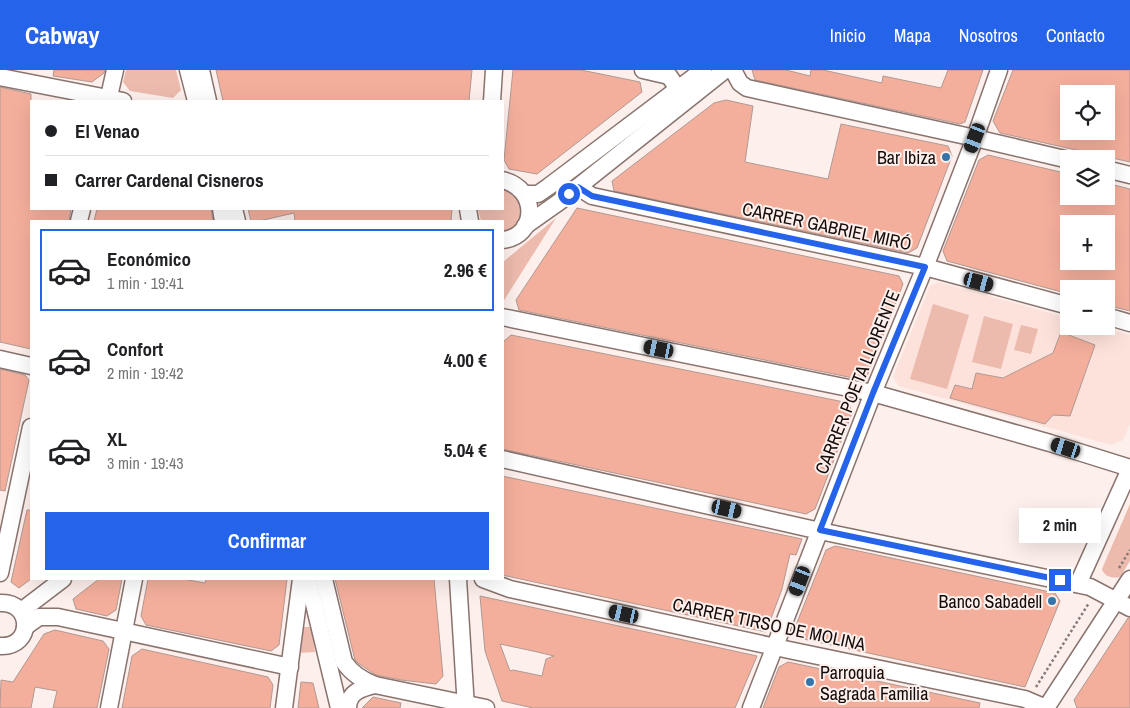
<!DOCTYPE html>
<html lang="es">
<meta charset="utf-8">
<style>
body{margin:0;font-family:"Archivo Narrow",sans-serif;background:#f2f2f2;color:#202124;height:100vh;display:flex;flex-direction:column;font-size:19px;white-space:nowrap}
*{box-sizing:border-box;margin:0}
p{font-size:16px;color:#757577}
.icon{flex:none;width:28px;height:28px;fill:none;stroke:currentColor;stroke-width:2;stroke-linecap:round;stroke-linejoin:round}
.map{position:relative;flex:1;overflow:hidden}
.drawer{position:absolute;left:30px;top:150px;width:474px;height:360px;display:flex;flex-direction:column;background:#fff;border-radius:0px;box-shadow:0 5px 20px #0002}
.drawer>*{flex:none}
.hud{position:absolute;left:30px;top:30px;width:474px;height:110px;border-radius:0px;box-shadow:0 5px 20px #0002;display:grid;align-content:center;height:110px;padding:0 15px;background:#fff}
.fabs{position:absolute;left:1060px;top:15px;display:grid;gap:10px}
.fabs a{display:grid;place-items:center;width:55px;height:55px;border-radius:0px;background:#fff;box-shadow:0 5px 20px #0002;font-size:25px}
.end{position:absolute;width:22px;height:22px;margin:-11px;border:6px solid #2563eb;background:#fff;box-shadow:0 0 0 2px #fff}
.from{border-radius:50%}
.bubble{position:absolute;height:35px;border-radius:0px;background:#fff;box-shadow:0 5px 20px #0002;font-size:16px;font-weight:700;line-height:35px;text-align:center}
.car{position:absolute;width:15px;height:30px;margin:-15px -8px;border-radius:6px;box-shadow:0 0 4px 1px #0007;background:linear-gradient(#222 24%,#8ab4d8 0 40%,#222 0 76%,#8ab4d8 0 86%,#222 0)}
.hud b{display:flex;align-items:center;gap:18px;height:48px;font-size:19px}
.hud b+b{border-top:1px solid #e0e0e0}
.hud i{width:12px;height:12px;background:#202124}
ul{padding:9px 0 0;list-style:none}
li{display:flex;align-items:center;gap:15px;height:82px;margin:0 10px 8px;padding:0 5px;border:2px solid transparent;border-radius:0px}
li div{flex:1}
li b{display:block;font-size:19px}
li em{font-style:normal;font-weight:700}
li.selected{border-color:#2563eb}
li>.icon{width:45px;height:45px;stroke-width:1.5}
.action{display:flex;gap:10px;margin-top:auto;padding:10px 15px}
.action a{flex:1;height:58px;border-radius:0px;background:#2563eb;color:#fff;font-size:20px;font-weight:700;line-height:58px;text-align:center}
header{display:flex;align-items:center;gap:30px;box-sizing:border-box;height:70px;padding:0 25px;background:#2563eb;color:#fff}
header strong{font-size:24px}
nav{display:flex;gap:28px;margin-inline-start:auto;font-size:18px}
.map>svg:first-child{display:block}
.built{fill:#fce2db}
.green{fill:#ecbbad}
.building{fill:#f4af9c;stroke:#b09993;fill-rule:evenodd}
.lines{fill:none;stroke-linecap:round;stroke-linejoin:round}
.minor-casing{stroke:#89736e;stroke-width:19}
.path{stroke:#847a77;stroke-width:2.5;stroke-dasharray:2.5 2.5;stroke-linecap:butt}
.minor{stroke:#fff;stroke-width:16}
.route{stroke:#2563eb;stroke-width:6}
.poi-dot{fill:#3375ab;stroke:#fdefeb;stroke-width:2}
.labels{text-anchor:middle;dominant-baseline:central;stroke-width:4;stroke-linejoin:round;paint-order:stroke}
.poi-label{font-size:18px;fill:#130c09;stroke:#fdefeb;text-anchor:end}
.street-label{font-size:18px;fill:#130c09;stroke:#fdefeb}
</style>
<header>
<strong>Cabway</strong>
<nav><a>Inicio</a><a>Mapa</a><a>Nosotros</a><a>Contacto</a></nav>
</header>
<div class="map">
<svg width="1130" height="638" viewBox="0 0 1130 638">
<rect width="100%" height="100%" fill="#fdefeb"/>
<path class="built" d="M938,212L1069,248V256H1098L1130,265V354L1123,370L1111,375L899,316L893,307L930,216Z"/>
<g class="green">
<path d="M126,0H176L181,20L173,28L130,21L123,12Z"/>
<path d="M502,119C527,125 528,155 503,162L502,151H481L478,139H502Z"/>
<path d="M556,148L503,232V192Z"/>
<path d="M933,234L969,245L947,319L910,309Z"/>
<path d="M984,246L1013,254L1001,299L972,292Z"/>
<path d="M1021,255L1038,259L1031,284L1014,280Z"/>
<path d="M1130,434V491L1120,507C1112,509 1104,506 1102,499Z"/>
<path d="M302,557H311L315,582L298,583Z"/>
</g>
<g class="building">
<path d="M54,0H105L104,3L92,12L53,6Z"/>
<path d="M216,0H472L469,31H223Z"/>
<path d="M513,0H581L640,12L642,22L537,104L509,99L504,90Z"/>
<path d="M752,0H786L810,6L811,0H823L882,13L883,6L941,18L948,0H983L965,52L960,54L755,10Z"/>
<path d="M1013,0H1130V92L1000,63L993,51ZM1069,24H1106V61H1069Z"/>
<path d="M0,17L31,24V139H71L69,151H31V279L0,272Z"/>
<path d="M726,30L753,36L745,92L828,109L841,54L948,76L952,86L917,178L908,183L614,121L612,111L714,33Z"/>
<path d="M988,85L1069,104V126H1106V113L1130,119V241L1106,235V219H1069V224L947,191L943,181L979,90ZM1069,154H1106V191H1099L1096,196L1087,191H1069Z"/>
<path d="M577,138L899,206L903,214L867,306L858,309L519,240L516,230Z"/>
<path d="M97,139H211L213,151H94Z"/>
<path d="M248,139H452L451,151H295L294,143L259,151H251Z"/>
<path d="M1061,262L1095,275L1070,346L1053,345L1045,354L950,328L955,315L972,319L976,303L1003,308L1053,283Z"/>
<path d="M511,265L849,333L852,343L815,439L806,444L502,379V278L504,271Z"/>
<path d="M0,299L25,305L29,310L5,421L0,420Z"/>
<path d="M502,406L802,469L796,485L790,484L782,519L766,562L502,505Z"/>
<path d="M27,440H31V509L19,518L11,512Z"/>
<path d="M835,476L1055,523L1060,531L1025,617L799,568L794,560L826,480Z"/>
<path d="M99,509H122L116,540L107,546L76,539L73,529Z"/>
<path d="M148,509H183L205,513L206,509H287L279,575L271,581L146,555L141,546Z"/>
<path d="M335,509H434L443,606L436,614L401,610L376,605L358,593L355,590Z"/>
<path d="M480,526L656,564L757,586L735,638H533L502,631L485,581ZM500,574L533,581L554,586L546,589L542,606L513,600L510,601Z"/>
<path d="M1128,548H1130V638H1077L1074,630Z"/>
<path d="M55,560L103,571L109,579L97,638H53L57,621L35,617L31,638H0L1,610L13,612L44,564Z"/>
<path d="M142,579L268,607L273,615L270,638H122L132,586Z"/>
<path d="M788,592L980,633L979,638H763L779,597Z"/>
<path d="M301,612L313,613L319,638H298Z"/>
<path d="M373,627L401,633L400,638H362Z"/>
</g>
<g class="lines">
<defs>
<g id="minor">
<path d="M188,0L196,31"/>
<path d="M201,0L208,31"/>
<path d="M643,0L669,6L678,19"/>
<path d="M733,0L740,13L747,18L975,68L1069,90"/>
<path d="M0,7L123,31"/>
<path d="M108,31L115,0"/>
<path d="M492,31L494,0"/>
<path d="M1106,99L1130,105"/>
<path d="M502,110C539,118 538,167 502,170"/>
<path d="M578,117L592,126L925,197L1069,236"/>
<path d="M526,124H538L548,117L703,0"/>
<path d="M221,139L223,151"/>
<path d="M234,139L237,151"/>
<path d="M468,139L470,151"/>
<path d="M79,151L82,139"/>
<path d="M525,156L559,132L725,0"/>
<path d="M1106,246L1130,253"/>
<path d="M502,247L873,323L1050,373L1130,398"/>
<path d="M0,289L31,296"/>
<path d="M502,389L820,461L1090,517L1130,538"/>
<path d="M0,503L31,357"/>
<path d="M308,509L339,638"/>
<path d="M324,509L344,592C352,604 362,610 375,615L486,638"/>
<path d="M458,509L466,638"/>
<path d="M483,509L510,519L789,580L1025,629L1046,638"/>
<path d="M1078,514L1130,399"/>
<path d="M0,533C33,531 34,578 0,576"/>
<path d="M21,541L63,509"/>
<path d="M25,557L39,547H58L290,597"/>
<path d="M109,638L134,509"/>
<path d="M284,638L301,509"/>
<path d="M348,638C348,622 362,618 375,615"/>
<path d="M751,638L873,323L925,197L975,68L999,0"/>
<path d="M1046,638L1130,509"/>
</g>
</defs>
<use href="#minor" class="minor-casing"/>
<g class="path">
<path d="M1119,498L1130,480"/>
<path d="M1036,617L1089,533"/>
</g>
<use href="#minor" class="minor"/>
</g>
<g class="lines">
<path class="route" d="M569,124L578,117L592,126L925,197L873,323L820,460L1060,510"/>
</g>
<g class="poi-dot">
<circle cx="946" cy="87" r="5"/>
<circle cx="1052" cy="531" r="5"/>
<circle cx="810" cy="612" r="5"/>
</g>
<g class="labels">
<g class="poi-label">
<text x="936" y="87">Bar Ibiza</text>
<text x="1042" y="531">Banco Sabadell</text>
<text x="820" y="602" text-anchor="start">Parroquia<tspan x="820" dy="21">Sagrada Familia</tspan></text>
</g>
<g class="street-label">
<text transform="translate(827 156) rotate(12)">CARRER GABRIEL MIRÓ</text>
<text transform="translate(857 312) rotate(-68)">CARRER POETA LLORENTE</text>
<text transform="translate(769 554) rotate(12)">CARRER TIRSO DE MOLINA</text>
</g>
</g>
</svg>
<div class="fabs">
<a><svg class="icon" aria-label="locate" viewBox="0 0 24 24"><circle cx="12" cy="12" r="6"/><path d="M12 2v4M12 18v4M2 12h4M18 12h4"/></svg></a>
<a><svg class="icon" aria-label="layers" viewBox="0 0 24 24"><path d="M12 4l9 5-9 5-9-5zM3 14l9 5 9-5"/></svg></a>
<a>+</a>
<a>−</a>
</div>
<i class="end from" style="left:569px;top:124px"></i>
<i class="end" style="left:1060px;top:510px"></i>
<div class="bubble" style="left:1019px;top:438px;width:82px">2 min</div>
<i class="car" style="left:975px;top:68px;rotate:201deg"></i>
<i class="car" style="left:979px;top:212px;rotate:105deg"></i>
<i class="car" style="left:659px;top:279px;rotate:282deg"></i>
<i class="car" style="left:1066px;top:378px;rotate:288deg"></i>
<i class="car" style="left:727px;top:439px;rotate:103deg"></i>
<i class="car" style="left:800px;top:511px;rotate:201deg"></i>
<i class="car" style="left:624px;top:544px;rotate:283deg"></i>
<div class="hud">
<b><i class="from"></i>El Venao</b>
<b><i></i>Carrer Cardenal Cisneros</b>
</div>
<section class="drawer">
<ul>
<li class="selected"><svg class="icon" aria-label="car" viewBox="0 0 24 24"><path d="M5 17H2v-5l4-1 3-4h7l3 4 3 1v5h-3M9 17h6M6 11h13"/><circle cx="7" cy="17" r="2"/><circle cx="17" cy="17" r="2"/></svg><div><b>Económico</b><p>1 min · 19:41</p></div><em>2.96 €</em></li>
<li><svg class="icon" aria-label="car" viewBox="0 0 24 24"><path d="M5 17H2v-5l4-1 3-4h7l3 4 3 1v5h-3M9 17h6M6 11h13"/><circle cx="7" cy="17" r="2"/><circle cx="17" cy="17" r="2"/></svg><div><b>Confort</b><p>2 min · 19:42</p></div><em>4.00 €</em></li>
<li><svg class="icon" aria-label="car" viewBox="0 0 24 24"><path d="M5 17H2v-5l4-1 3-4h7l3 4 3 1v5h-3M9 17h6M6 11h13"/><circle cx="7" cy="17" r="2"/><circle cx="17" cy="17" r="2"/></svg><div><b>XL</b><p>3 min · 19:43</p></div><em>5.04 €</em></li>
</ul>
<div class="action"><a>Confirmar</a></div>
</section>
</div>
